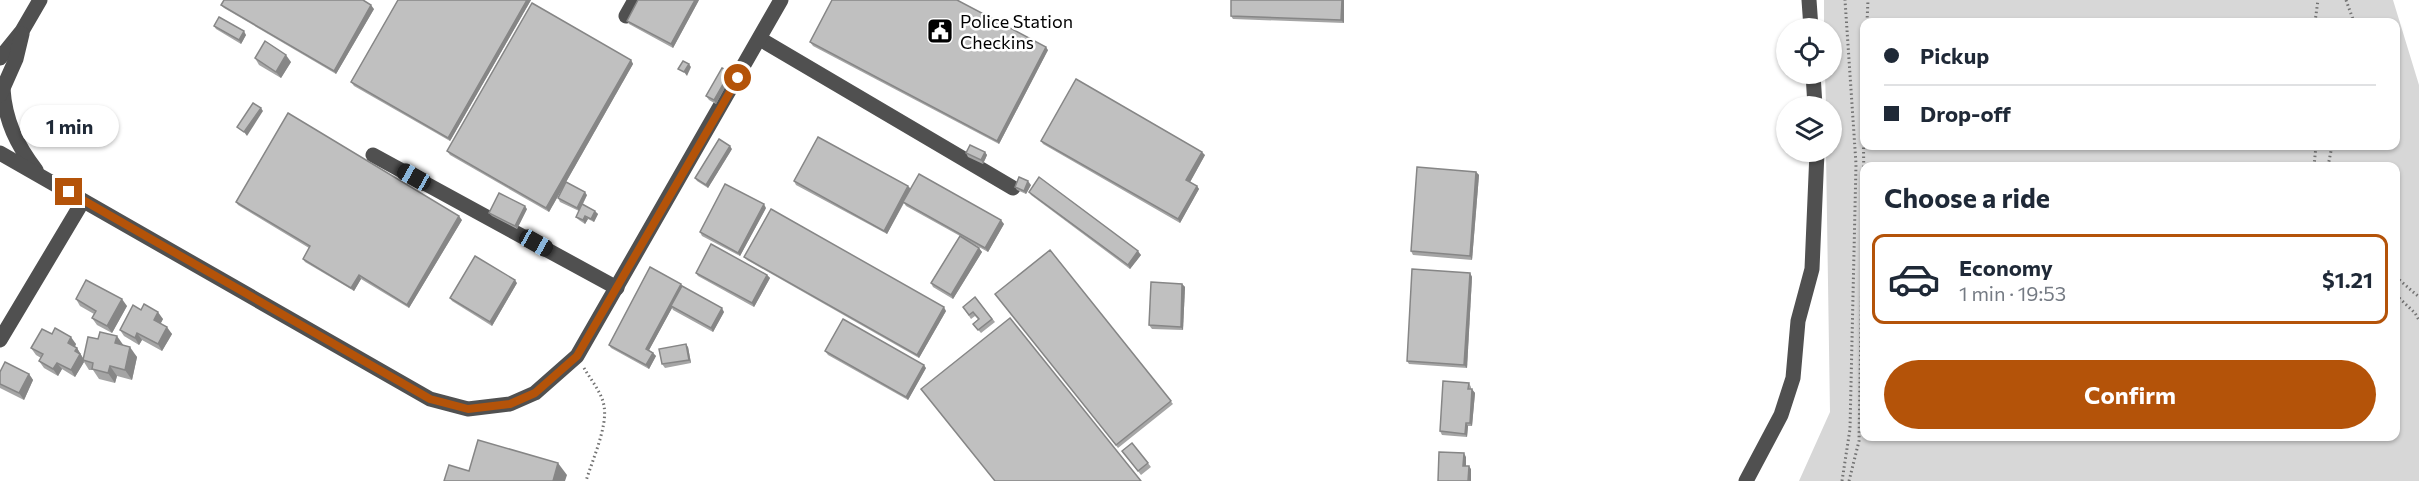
<!DOCTYPE html>
<meta charset="utf-8">
<style>
body{margin:0;font-family:Commissioner,sans-serif;background:#f6f6f7;color:#1f2937;height:100vh;display:flex;flex-direction:column;font-size:22px;white-space:nowrap}
*{box-sizing:border-box;margin:0}
p{font-size:20px;color:#747a83}
.icon{flex:none;width:33px;height:33px;fill:none;stroke:currentColor;stroke-width:2;stroke-linecap:round;stroke-linejoin:round}
.map{position:relative;flex:1;overflow:hidden}
.drawer{position:absolute;left:1860px;top:162px;width:540px;height:279px;display:flex;flex-direction:column;background:#fff;border-radius:12px;box-shadow:0 2px 4px #0004}
.drawer>*{flex:none}
.top-card{position:absolute;left:1860px;top:18px;width:540px;height:132px;border-radius:12px;box-shadow:0 2px 4px #0004;display:grid;align-content:center;height:132px;padding:0 24px;background:#fff}
.tools{position:absolute;left:1776px;top:18px;display:grid;gap:12px}
.tools a{display:grid;place-items:center;width:66px;height:66px;border-radius:50%;background:#fff;box-shadow:0 2px 4px #0004;font-size:30px}
.end{position:absolute;width:27px;height:27px;margin:-14px;border:8px solid #b45309;background:#fff;box-shadow:0 0 0 3px #fff}
.from{border-radius:50%}
.bubble{position:absolute;height:42px;border-radius:21px;background:#fff;box-shadow:0 2px 4px #0004;font-size:20px;font-weight:700;line-height:42px;text-align:center}
.car{position:absolute;width:18px;height:36px;margin:-18px -9px;border-radius:8px;box-shadow:0 0 4px 2px #0007;background:linear-gradient(#222 24%,#8ab4d8 0 40%,#222 0 76%,#8ab4d8 0 86%,#222 0)}
.top-card b{display:flex;align-items:center;gap:21px;height:57px;font-size:22px}
.top-card b+b{border-top:2px solid #e0e1e3}
.top-card i{width:15px;height:15px;background:#1f2937}
ul{padding:0;list-style:none}
li{display:flex;align-items:center;gap:18px;height:90px;margin:0 12px 9px;padding:0 12px;border:3px solid transparent;border-radius:12px}
li div{flex:1}
li b{display:block;font-size:22px}
li em{font-style:normal;font-weight:700}
li.selected{border-color:#b45309}
li>.icon{width:54px;height:54px;stroke-width:1.5}
h2{padding:0 24px;font-size:27px;line-height:72px}
.button{display:flex;gap:12px;margin-top:auto;padding:12px 24px}
.button a{flex:1;height:69px;border-radius:36px;background:#b45309;color:#fff;font-size:24px;font-weight:700;line-height:69px;text-align:center}
.map>svg:first-child{display:block}
.green{fill:#d7d7d7;fill-rule:evenodd}
.lines{fill:none;stroke-linecap:round;stroke-linejoin:round}
.path{stroke:#727272;stroke-width:3;stroke-dasharray:1.5 3;stroke-linecap:butt}
.minor{stroke:#505050;stroke-width:15}
.wall{fill:#a5a5a5}
.shaded-wall{fill:#868686}
.building{fill:#c0c0c0;stroke:#868686;stroke-width:1.5}
.route{stroke:#b45309;stroke-width:8}
.labels{text-anchor:middle;dominant-baseline:central;stroke-width:5;stroke-linejoin:round;paint-order:stroke}
.poi-label{font-size:18px;fill:#000;stroke:#fff;text-anchor:start}
</style>
<div class="map">
<svg width="2419" height="481" viewBox="0 0 2419 481">
<rect width="100%" height="100%" fill="#fff"/>
<path class="green" d="M1824,0H2393L2419,85V481H1799L1830,412L1826,152H1832V106H1826L1825,74H1832V28H1824ZM1864,22H2396V146H1864ZM1864,166H2396V436H1864Z"/>
<g class="lines">
<g class="path">
<path d="M2346,0L2354,22"/>
<path d="M1867,22L1868,0"/>
<path d="M2315,22L2318,0"/>
<path d="M1864,62L1863,93L1864,197"/>
<path d="M2314,166L2316,146"/>
<path d="M2328,166L2332,146"/>
<path d="M2396,277L2419,297"/>
<path d="M2396,295L2415,313L2419,320"/>
<path d="M584,368C591,380 602,393 604,406C608,426 592,461 586,481"/>
<path d="M1842,481L1850,429L1856,164L1845,0"/>
<path d="M1849,481L1859,441L1862,261L1864,221"/>
</g>
<g class="minor">
<path d="M1809,0L1811,28"/>
<path d="M626,16L635,0"/>
<path d="M760,39L1013,188"/>
<path d="M0,58L22,31L40,0"/>
<path d="M1813,74L1815,106"/>
<path d="M3,89C5,121 17,145 36,170"/>
<path d="M0,95L16,59L22,34"/>
<path d="M0,153L430,399L468,409L510,404L535,393L577,356L781,0"/>
<path d="M373,155L617,288"/>
<path d="M0,340L83,201"/>
<path d="M1746,481L1781,415L1793,378L1798,321L1812,269L1817,152"/>
</g>
</g>
<g class="wall">
<path d="M398,0H531L450,141L354,86L351,82Z"/>
<path d="M699,0L673,48L629,24L627,21Z"/>
<path d="M1231,0H1344V23L1233,19L1231,16Z"/>
<path d="M221,5L374,9L336,74L224,8Z"/>
<path d="M214,26L246,35L241,44L216,29Z"/>
<path d="M810,42L1048,50L999,144L813,46Z"/>
<path d="M255,58L291,62L281,78L259,65Z"/>
<path d="M631,60L633,64L549,212L450,155L447,151Z"/>
<path d="M730,72L732,75L716,104L709,100L706,96Z"/>
<path d="M1041,141L1205,155L1190,182L1197,186L1199,189L1180,223L1043,144Z"/>
<path d="M732,149L708,188L697,181L695,178Z"/>
<path d="M985,152L987,155L983,164L968,157L966,153Z"/>
<path d="M1476,172L1479,175L1472,260L1413,255L1411,251Z"/>
<path d="M794,181L911,189L1004,224L988,252L961,237L979,248L982,252L953,299L933,287L931,283L960,236L906,206L904,203L887,234L796,185Z"/>
<path d="M1031,185L1026,194L1017,190L1015,187Z"/>
<path d="M1029,192L1141,255L1130,269L1031,195Z"/>
<path d="M587,195L583,204L598,214L594,222L588,219L585,224L579,220L576,217L579,211L560,202L558,198Z"/>
<path d="M236,202L462,220L409,308L361,279L354,291L305,262L303,259L309,248L238,205Z"/>
<path d="M766,208L740,256L702,236L700,232Z"/>
<path d="M527,209L517,229L492,216L489,213Z"/>
<path d="M1050,250L1173,404L1118,448L995,294Z"/>
<path d="M744,257L946,311L919,358L747,260Z"/>
<path d="M696,273L767,275L770,278L754,307L698,276Z"/>
<path d="M1470,273L1472,277L1467,368L1409,364L1407,361Z"/>
<path d="M517,283L492,326L452,301L450,298Z"/>
<path d="M681,284L683,287L724,312L713,332L673,310L672,308L649,350L653,353L656,356L649,369L611,348L609,345Z"/>
<path d="M1182,284L1185,287L1183,330L1152,329L1149,325Z"/>
<path d="M975,297L995,322L981,333L973,324L978,319L975,316L971,319L963,307Z"/>
<path d="M76,299L127,306L112,333L97,325L92,318L94,314L80,306Z"/>
<path d="M141,310L163,319L160,324L172,334L162,351L142,340L139,345L124,336L120,330Z"/>
<path d="M52,334L76,344L75,347L77,348L83,358L123,345L137,357L132,380L117,376L115,383L99,379L93,370H89L84,362L75,377L62,369L58,376L44,368L39,361L41,358L36,355L31,348Z"/>
<path d="M688,347L691,363L665,368L662,364Z"/>
<path d="M825,351L926,368L908,400L828,355Z"/>
<path d="M0,372L29,374L33,380L24,400L0,388Z"/>
<path d="M1469,383L1471,387V389L1475,393L1472,426H1468L1467,437L1442,435L1440,431Z"/>
<path d="M1132,443L1151,467L1141,475L1122,451Z"/>
</g>
<g class="shaded-wall">
<path d="M527,0H531L450,141L448,138Z"/>
<path d="M695,0H699L673,48L671,44Z"/>
<path d="M1342,0H1344V23L1341,20Z"/>
<path d="M371,5L374,9L336,74L334,71Z"/>
<path d="M244,31L246,35L241,44L239,40Z"/>
<path d="M1046,47L1048,50L999,144L997,141Z"/>
<path d="M286,55L291,62L281,78L276,72Z"/>
<path d="M631,60L633,64L549,212L546,208Z"/>
<path d="M689,64L691,67L687,76L684,72Z"/>
<path d="M730,72L732,75L716,104L714,100Z"/>
<path d="M261,108L263,111L247,136L244,132Z"/>
<path d="M730,146L732,149L708,188L706,185Z"/>
<path d="M985,152L987,155L983,164L981,160Z"/>
<path d="M1202,152L1205,155L1189,184L1186,180Z"/>
<path d="M1476,172L1479,175L1472,260L1470,256Z"/>
<path d="M1028,181L1031,185L1026,194L1024,191Z"/>
<path d="M908,186L911,189L887,234L884,231Z"/>
<path d="M1197,186L1199,189L1180,223L1178,219Z"/>
<path d="M585,192L587,195L579,211L577,208Z"/>
<path d="M764,204L766,208L740,256L738,253Z"/>
<path d="M525,206L527,209L517,229L515,226Z"/>
<path d="M595,211L598,214L594,222L591,219Z"/>
<path d="M459,216L462,220L409,308L407,305Z"/>
<path d="M585,216L588,219L585,224L583,220Z"/>
<path d="M1001,220L1004,224L988,252L985,248Z"/>
<path d="M979,248L982,252L953,299L951,295Z"/>
<path d="M1138,251L1141,255L1130,269L1128,265Z"/>
<path d="M1470,273L1472,277L1467,368L1464,365Z"/>
<path d="M359,275L361,279L354,291L351,288Z"/>
<path d="M767,275L770,278L754,307L752,303Z"/>
<path d="M515,280L517,283L492,326L490,322Z"/>
<path d="M681,284L683,287L671,306L672,308L648,352L646,349Z"/>
<path d="M1182,284L1185,287L1183,330L1181,327Z"/>
<path d="M122,299L127,306L112,333L107,326Z"/>
<path d="M944,307L946,311L919,358L917,355Z"/>
<path d="M722,308L724,312L713,332L711,328Z"/>
<path d="M158,312L163,319L159,327L154,320Z"/>
<path d="M167,327L172,334L162,351L158,344Z"/>
<path d="M137,333L142,340L139,345L135,338Z"/>
<path d="M117,336L124,346L115,343Z"/>
<path d="M71,337L76,344L73,350L68,343Z"/>
<path d="M686,344L688,347L691,363L689,360Z"/>
<path d="M130,347L137,357L132,380L125,370Z"/>
<path d="M77,348L84,360H83L84,362L75,377L71,370L75,351Z"/>
<path d="M653,353L656,356L649,369L646,365Z"/>
<path d="M57,363L62,369L58,376L53,369Z"/>
<path d="M924,365L926,368L908,400L906,397Z"/>
<path d="M110,366L117,376L115,383L108,373Z"/>
<path d="M29,374L33,380L24,400L19,393Z"/>
<path d="M1472,389L1475,393L1472,426L1470,423Z"/>
<path d="M1466,423L1468,426L1467,437L1465,434Z"/>
<path d="M1464,453L1466,457V469L1463,466Z"/>
<path d="M558,463L567,475L565,481H553Z"/>
<path d="M1469,466L1471,469V481H1468Z"/>
</g>
<g class="building">
<path d="M224,0H363L371,5L334,71L221,5Z"/>
<path d="M398,0H527L448,138L351,82Z"/>
<path d="M638,0H695L671,44L627,21Z"/>
<path d="M832,0H957L1046,47L997,141L810,42Z"/>
<path d="M1231,0H1342L1341,20L1231,16Z"/>
<path d="M532,3L631,60L546,208L447,151Z"/>
<path d="M219,17L244,31L239,40L214,26Z"/>
<path d="M265,41L286,55L276,72L255,58Z"/>
<path d="M683,61L689,64L684,72L678,69Z"/>
<path d="M722,68L730,72L714,100L706,96Z"/>
<path d="M1076,79L1202,152L1186,180L1197,186L1178,219L1041,141Z"/>
<path d="M253,103L261,108L244,132L237,127Z"/>
<path d="M288,113L459,216L407,305L359,275L351,288L303,259L310,246L236,202Z"/>
<path d="M818,137L908,186L884,231L794,181Z"/>
<path d="M719,139L730,146L706,185L695,178Z"/>
<path d="M970,145L985,152L981,160L966,153Z"/>
<path d="M1417,167L1476,172L1470,256L1411,251Z"/>
<path d="M919,174L1001,220L985,248L903,202Z"/>
<path d="M1019,177L1028,181L1024,191L1015,187Z"/>
<path d="M1039,177L1138,251L1128,265L1029,192Z"/>
<path d="M566,182L585,192L577,208L558,198Z"/>
<path d="M725,184L764,204L738,253L700,232Z"/>
<path d="M499,193L525,206L515,226L489,213Z"/>
<path d="M582,204L595,211L591,219L585,216L583,220L576,217Z"/>
<path d="M771,209L944,307L917,355L744,257Z"/>
<path d="M960,236L979,248L951,295L931,283Z"/>
<path d="M711,244L767,275L752,303L696,273Z"/>
<path d="M1050,250L1171,401L1116,445L995,294Z"/>
<path d="M475,256L515,280L490,322L450,298Z"/>
<path d="M650,267L681,284L646,349L653,353L646,365L609,345Z"/>
<path d="M1412,269L1470,273L1464,365L1407,361Z"/>
<path d="M86,280L122,299L107,326L92,318L96,311L76,299Z"/>
<path d="M1151,282L1182,284L1181,327L1149,325Z"/>
<path d="M682,286L722,308L711,328L671,306Z"/>
<path d="M975,297L992,319L978,330L973,324L979,319L973,312L969,315L963,307Z"/>
<path d="M144,304L158,312L154,320L167,327L158,344L137,333L135,338L120,330L133,305L141,310Z"/>
<path d="M1010,318L1141,481H995L921,389Z"/>
<path d="M843,319L924,365L906,397L825,351Z"/>
<path d="M55,328L71,337L68,343L77,348L75,351L80,354L71,370L57,363L53,369L39,361L43,354L31,348L42,329L52,334Z"/>
<path d="M100,332L117,336L115,343L130,347L125,370L110,366L108,373L92,369L93,363L83,360L88,337L98,339Z"/>
<path d="M686,344L689,360L662,364L659,349Z"/>
<path d="M5,362L29,374L19,393L0,384V372Z"/>
<path d="M1443,381L1469,383L1468,389H1472L1470,423H1466L1465,434L1440,431Z"/>
<path d="M478,440L558,463L553,481H444L449,465L469,471Z"/>
<path d="M1132,443L1148,463L1138,471L1122,451Z"/>
<path d="M1439,452L1464,453L1463,466H1469L1468,481H1438Z"/>
</g>
<g class="lines">
<path class="route" d="M69,192L430,399L468,409L510,404L535,393L577,356L738,78"/>
</g>
<defs>
<symbol id="civic-square" viewBox="-11 -11 22 22"><rect x="-9" y="-9" width="18" height="18" rx="4" fill="#000" stroke="#fff"/><path d="M-.6-6.5H3V-4.5H.6V-3L4-1V1h2V6H-6V1h2V-1L-.6-3ZM-1.2 2.5V6h2.4V2.5Z" fill="#fff"/></symbol>
</defs>
<g fill-rule="evenodd">
<use href="#civic-square" x="925" y="16" width="30" height="30"/>
</g>
<g class="labels">
<g class="poi-label">
<text x="960" y="21">Police Station<tspan x="960" dy="21">Checkins</tspan></text>
</g>
</g>
</svg>
<div class="tools">
<a><svg class="icon" aria-label="locate" viewBox="0 0 24 24"><circle cx="12" cy="12" r="6"/><path d="M12 2v4M12 18v4M2 12h4M18 12h4"/></svg></a>
<a><svg class="icon" aria-label="layers" viewBox="0 0 24 24"><path d="M12 4l9 5-9 5-9-5zM3 14l9 5 9-5"/></svg></a>
</div>
<i class="end from" style="left:738px;top:78px"></i>
<i class="end" style="left:69px;top:192px"></i>
<div class="bubble" style="left:20px;top:105px;width:99px">1 min</div>
<i class="car" style="left:414px;top:177px;rotate:299deg"></i>
<i class="car" style="left:536px;top:243px;rotate:119deg"></i>
<div class="top-card">
<b><i class="from"></i>Pickup</b>
<b><i></i>Drop-off</b>
</div>
<section class="drawer">
<h2>Choose a ride</h2>
<ul>
<li class="selected"><svg class="icon" aria-label="car" viewBox="0 0 24 24"><path d="M5 17H2v-5l4-1 3-4h7l3 4 3 1v5h-3M9 17h6M6 11h13"/><circle cx="7" cy="17" r="2"/><circle cx="17" cy="17" r="2"/></svg><div><b>Economy</b><p>1 min · 19:53</p></div><em>$1.21</em></li>
</ul>
<div class="button"><a>Confirm</a></div>
</section>
</div>
